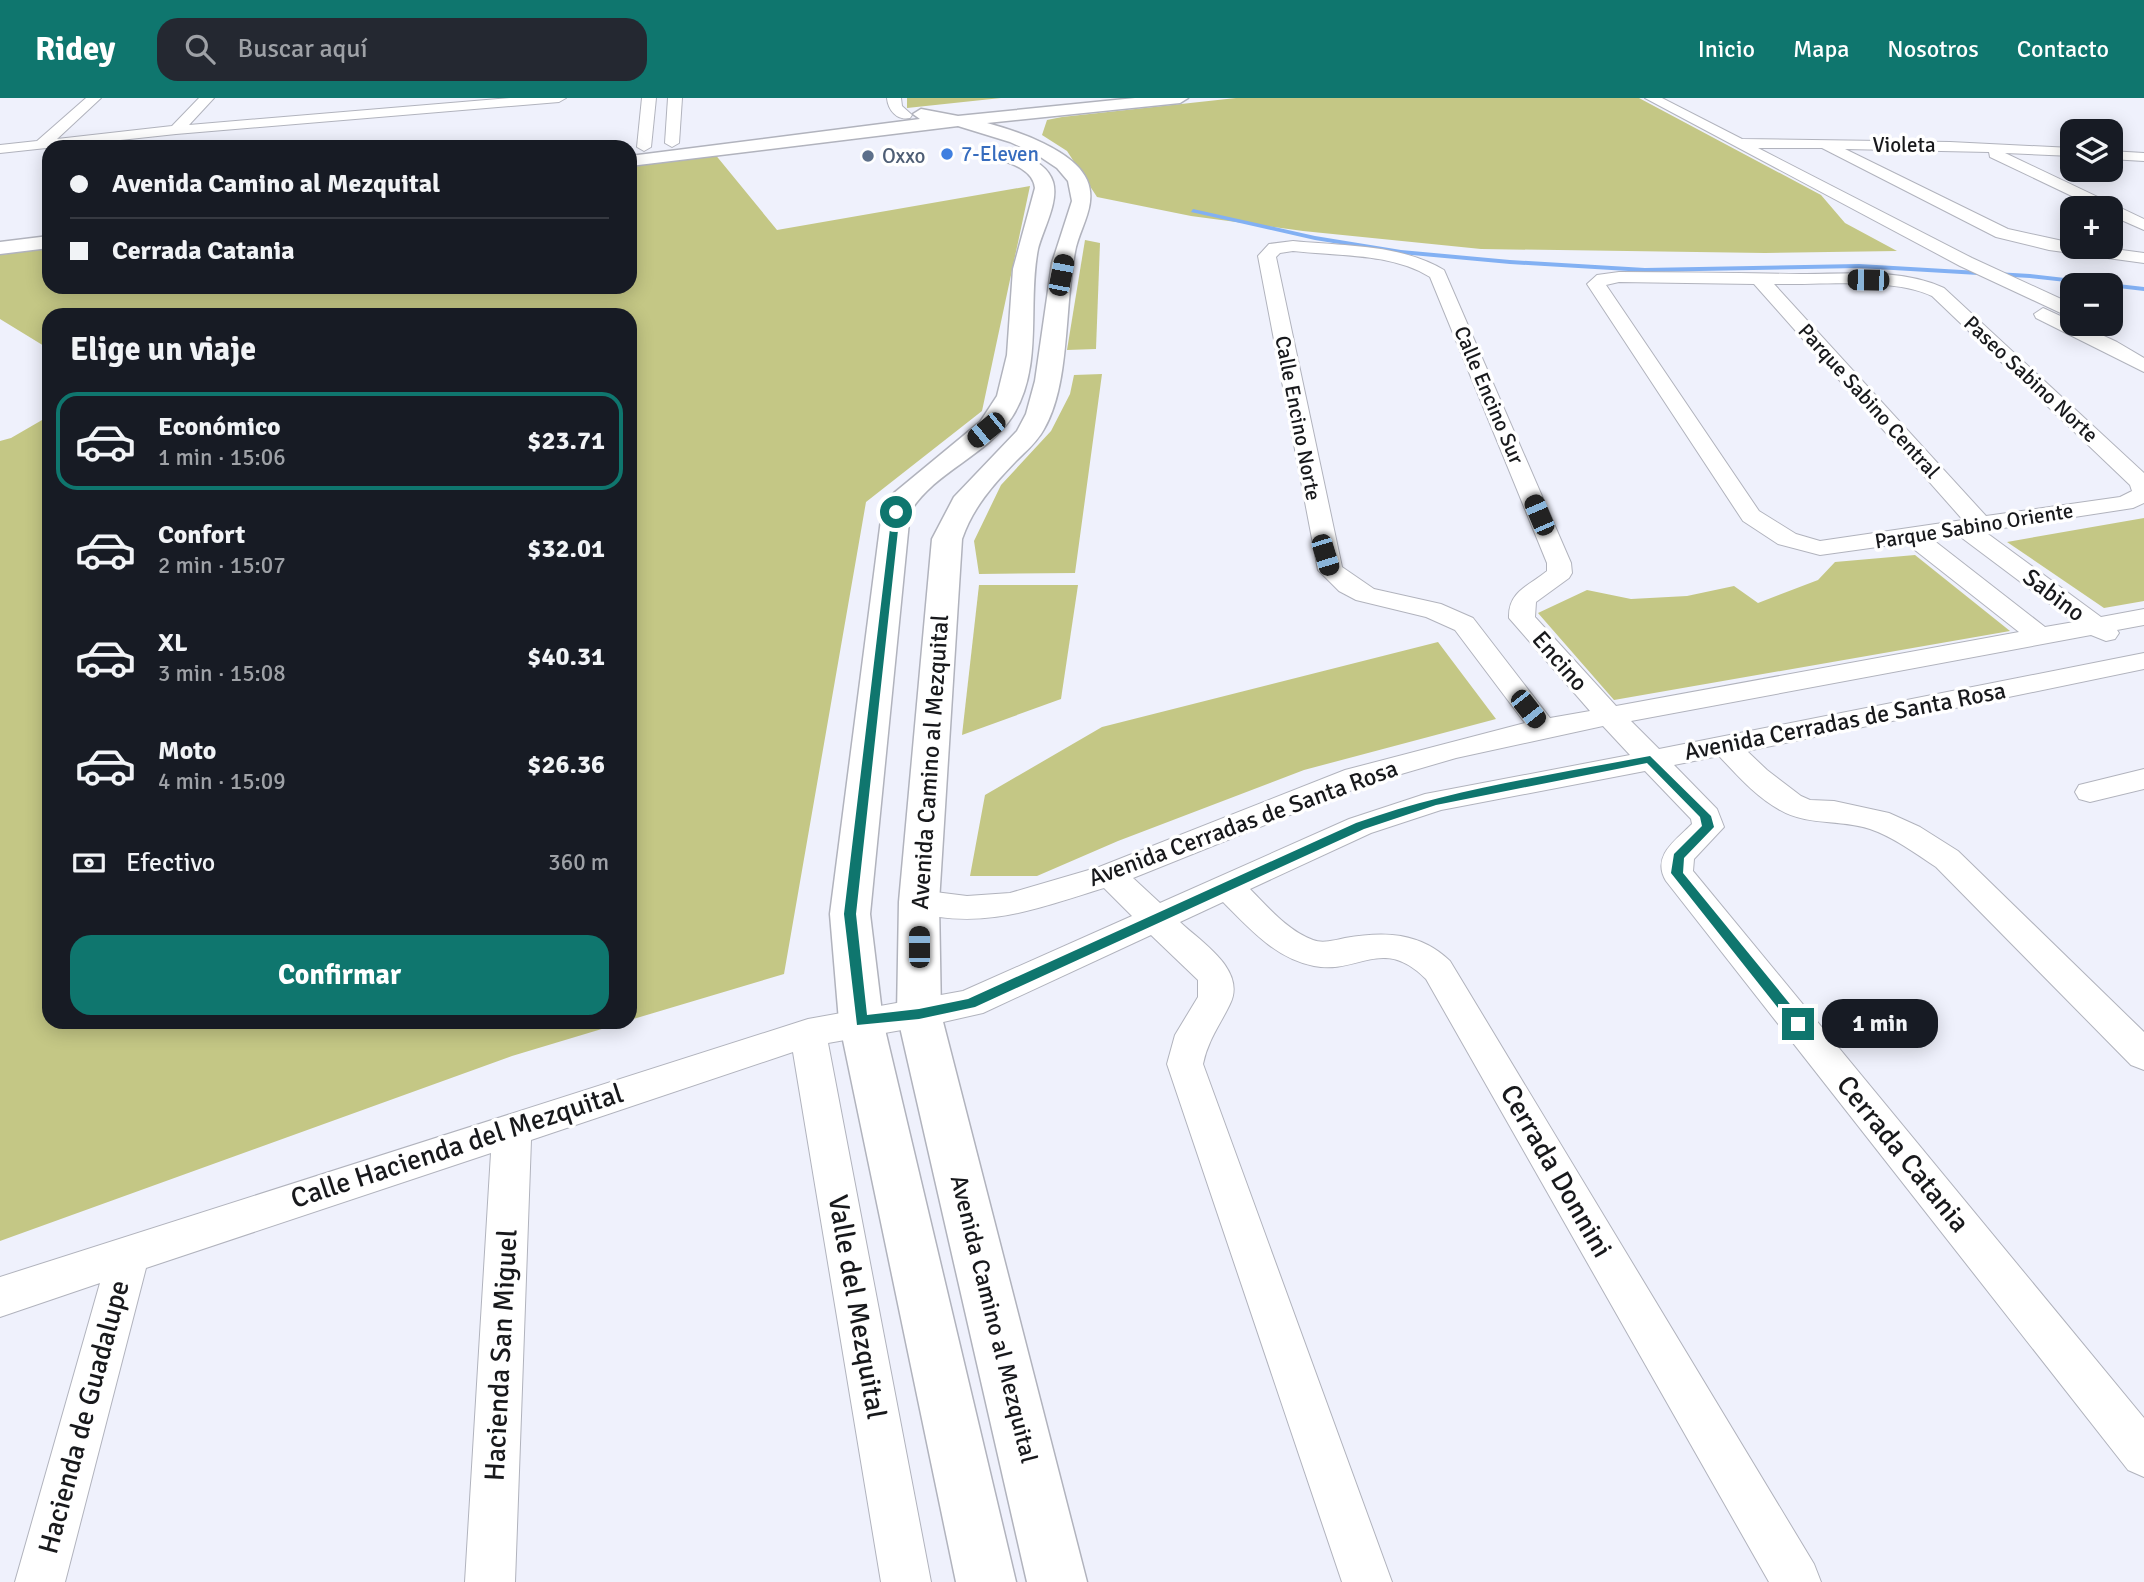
<!DOCTYPE html>
<html lang="es">
<meta charset="utf-8">
<style>
body{margin:0;font-family:Signika,sans-serif;background:#242831;color:#f1f3f6;height:100vh;display:flex;flex-direction:column;font-size:26px;white-space:nowrap}
*{box-sizing:border-box;margin:0}
p{font-size:23px;color:#9ea1a6}
.icon{flex:none;width:38px;height:38px;fill:none;stroke:currentColor;stroke-width:2;stroke-linecap:round;stroke-linejoin:round}
.map{position:relative;flex:1;overflow:hidden}
.side{position:absolute;left:42px;top:210px;width:595px;height:721px;display:flex;flex-direction:column;background:#171b24;border-radius:21px;box-shadow:0 4px 18px #0003}
.side>*{flex:none}
.top-card{position:absolute;left:42px;top:42px;width:595px;height:154px;border-radius:21px;box-shadow:0 4px 18px #0003;display:grid;align-content:center;height:154px;padding:0 28px;background:#171b24}
.controls{position:absolute;left:2060px;top:21px;display:grid;gap:14px}
.controls a{display:grid;place-items:center;width:63px;height:63px;border-radius:14px;background:#171b24;box-shadow:0 4px 18px #0003;font-size:35px}
.end{position:absolute;width:32px;height:32px;margin:-16px;border:9px solid #0f766e;background:#fff;box-shadow:0 0 0 4px #fff}
.from{border-radius:50%}
.bubble{position:absolute;height:49px;border-radius:21px;background:#171b24;box-shadow:0 4px 18px #0003;font-size:23px;font-weight:700;line-height:49px;text-align:center}
.car{position:absolute;width:21px;height:42px;margin:-21px -10px;border-radius:9px;box-shadow:0 0 5px 2px #0007;background:linear-gradient(#222 24%,#8ab4d8 0 40%,#222 0 76%,#8ab4d8 0 86%,#222 0)}
.top-card b{display:flex;align-items:center;gap:24px;height:66px;font-size:26px}
.top-card b+b{border-top:2px solid #363941}
.top-card i{width:18px;height:18px;background:#f1f3f6}
ul{padding:0;list-style:none}
li{display:flex;align-items:center;gap:21px;height:98px;margin:0 14px 10px;padding:0 14px;border:4px solid transparent;border-radius:21px}
li div{flex:1}
li b{display:block;font-size:26px}
li em{font-style:normal;font-weight:700}
li.active{border-color:#0f766e}
li>.icon{width:63px;height:63px;stroke-width:1.5}
h2{padding:0 28px;font-size:32px;line-height:84px}
.pay{display:flex;align-items:center;gap:18px;height:77px;padding:0 28px;font-size:26px}
.pay p{margin-inline-start:auto}
.action{display:flex;gap:14px;margin-top:auto;padding:14px 28px}
.action a{flex:1;height:80px;border-radius:21px;background:#0f766e;color:#fff;font-size:28px;font-weight:700;line-height:80px;text-align:center}
header{display:flex;align-items:center;gap:42px;box-sizing:border-box;height:98px;padding:0 35px;background:#0f766e;color:#fff}
header strong{font-size:33px}
nav{display:flex;gap:38px;margin-inline-start:auto;font-size:24px}
.search{width:490px;height:63px;background:#242831;display:flex;align-items:center;gap:18px;box-sizing:border-box;padding:0 24px;border-radius:21px;color:#9ea1a6;font-size:26px}
.map>svg:first-child{display:block}
.green{fill:#c4c785}
.lines{fill:none;stroke-linecap:round;stroke-linejoin:round}
.stream{fill:#82b0f3;fill-rule:evenodd}
.minor-casing{stroke:#b1b3bd;stroke-width:2}
.secondary-casing{stroke:#b1b3bd;stroke-width:3}
.minor{fill:#fff;fill-rule:evenodd}
.secondary{fill:#fff;fill-rule:evenodd}
.route{fill:#0f766e}
.shop-dot{fill:#3f7fe0;stroke:#fff;stroke-width:2.5}
.service-dot{fill:#5c6f8a;stroke:#fff;stroke-width:2.5}
.labels{text-anchor:middle;dominant-baseline:central;stroke-width:7;stroke-linejoin:round;paint-order:stroke}
.far-street-label{font-size:21px;fill:#18191c;stroke:#fff}
.far-shop-label{font-size:21px;fill:#366cbe;stroke:#fff;text-anchor:start}
.far-service-label{font-size:21px;fill:#4e5e75;stroke:#fff;text-anchor:start}
.street-label{font-size:24px;fill:#18191c;stroke:#fff}
.near-street-label{font-size:28px;fill:#18191c;stroke:#fff}
</style>
<header>
<strong>Ridey</strong>
<div class="search"><svg class="icon" aria-label="search" viewBox="0 0 24 24"><circle cx="10" cy="10" r="6"/><path d="M15 15l6 6"/></svg>Buscar aquí</div>
<nav><a>Inicio</a><a>Mapa</a><a>Nosotros</a><a>Contacto</a></nav>
</header>
<div class="map">
<svg width="2144" height="1484" viewBox="0 0 2144 1484">
<rect width="100%" height="100%" fill="#eff1fc"/>
<g class="green">
<path d="M907,0H1001L907,10Z"/>
<path d="M1236,0H1639L1821,97L1845,125L1897,153L1765,155L1481,151L1303,133L1191,118L1097,99L1067,53L1042,37L1047,22L1062,19Z"/>
<path d="M714,55L777,132L1030,88L982,313L866,404L784,876L630,922V217H49V251L0,221V157L49,150V189H630V67Z"/>
<path d="M1085,142L1100,145L1096,251L1067,252Z"/>
<path d="M1102,276L1075,475L979,476L974,443L1001,387L1051,333L1070,296L1074,277Z"/>
<path d="M49,318V924H625L512,958L0,1143V343L11,340Z"/>
<path d="M2144,420V503L2104,510L2007,444Z"/>
<path d="M1915,457L2010,533L1614,602L1538,515L1587,492L1631,501L1687,498L1734,488L1758,505L1818,482L1835,464Z"/>
<path d="M979,487H1078L1061,601L962,637Z"/>
<path d="M1438,544L1496,621L1304,672L1118,743L1037,778H970L985,697L1102,629Z"/>
</g>
<g class="lines">
<path class="stream" d="M1193,111L1315,138L1401,152L1510,162L1645,170L1859,166L2030,176L2144,189V193L2110,189V187H2093L2030,180L1859,170L1645,174L1510,166L1401,156L1315,142L1191,114Z"/>
<defs>
<g id="minor">
<path d="M86,0H101L57,41L172,28L199,0H214L189,27L510,0H566L559,4L176,36L0,55V47L37,43Z"/>
<path d="M642,0H656L651,49L644,53L637,49Z"/>
<path d="M668,0H682L679,45L672,49L665,45Z"/>
<path d="M887,0H901L902,8L912,17L910,20C897,23 888,12 887,0Z"/>
<path d="M1645,0H1662L1742,41L1950,44L2072,50V58L2005,55L2144,121V132L2110,117V110H2097L1990,59L1989,54L1845,51L2008,131L2072,145V149H2099L2144,155V165L2049,152L1996,139L1822,50H1758L1972,160L2072,206V219L2065,217L1960,168Z"/>
<path d="M2110,53L2144,55V63L2110,61Z"/>
<path d="M1293,143C1342,148 1401,146 1444,172L1571,465L1572,475L1569,480L1536,504L1535,519L1616,608L2019,534L1906,445L1820,457L1778,446L1743,423L1587,186L1597,177L1619,174C1680,174 1741,175 1801,176C1849,176 1901,170 1944,190L2144,375V405L2133,410L1984,433L2101,519L2144,511V527L2117,532L2119,535L2115,541L2106,543L2091,537L1631,623L1659,651L2144,555V571L1747,653L1767,672L1801,698L1810,702L1834,703L1889,715L1920,729L1958,753L2144,934V972L2131,967L1936,769C1915,755 1893,739 1870,731C1840,721 1807,728 1780,712C1756,699 1737,677 1719,658L1674,667L1717,711L1724,729L1694,761L1693,773L2144,1320V1379L2128,1372L1666,783C1651,758 1676,742 1692,726L1691,721L1645,673L1441,712L1371,735L1250,791C1268,809 1288,833 1313,842C1323,846 1335,842 1345,840C1384,833 1420,834 1450,863L1814,1466L1821,1484H1769L1426,881C1382,837 1358,877 1314,868C1275,860 1250,831 1223,804L1180,824C1201,844 1247,872 1230,906C1220,927 1208,942 1203,966L1392,1484H1342L1167,966L1175,937L1198,899V882L1151,837L983,915L930,927L828,945L931,1484H881L793,954L531,1042L515,1484H465L491,1055L146,1170L65,1484H15L100,1185L0,1219V1179L808,921L963,893L1132,818L1104,790C1035,811 981,834 907,812L902,804L907,796L919,792L967,798L1010,795L1099,769L1345,672L1525,625L1455,532L1426,519L1356,502L1339,493L1318,472L1258,158L1269,146ZM1293,153C1337,158 1392,155 1430,179L1547,465V473C1529,488 1508,493 1509,520L1590,613L1550,620L1473,520L1441,506L1374,491L1342,469L1276,159L1280,155ZM1619,184L1754,186L1963,422L1820,443L1796,436L1759,413L1606,187ZM1774,186C1819,187 1892,179 1932,198L2130,387L2132,393L2120,399L1986,418ZM1958,437L2074,524L2045,529L1932,441ZM1603,628L1630,657L1425,696L1349,721L1160,805L1133,780L1367,686L1456,660Z"/>
<path d="M2043,210L2117,244L2144,260V274L2036,220L2034,216Z"/>
<path d="M2144,671V691L2090,704L2079,701L2075,694L2079,687Z"/>
</g>
<g id="secondary">
<path d="M1135,0H1188L1180,5L987,25C1017,33 1074,52 1087,82C1097,105 1082,126 1076,149C1064,203 1071,285 1044,331C1037,344 1026,353 1016,363C993,387 973,409 962,441L939,804L941,916L1087,1484H1027L897,916L899,804L932,441L954,399L1017,333L1026,316L1035,283L1052,165L1072,103L1068,83L1057,70L1036,56L1010,44L958,28L630,68V58L920,21L913,16L921,11L958,18Z"/>
<path d="M1001,51C1019,55 1047,63 1053,84C1059,104 1043,131 1038,151C1027,206 1044,269 1012,319C986,358 934,374 910,414L870,816L883,923L1016,1484H956L839,923L830,816L882,414L894,395L980,324L997,298L1007,257L1013,171L1035,90C1033,71 1010,65 995,60L992,56Z"/>
<path d="M49,138V150L0,156V144Z"/>
</g>
</defs>
<use href="#minor" class="minor-casing"/>
<use href="#secondary" class="secondary-casing"/>
<use href="#minor" class="minor"/>
<use href="#secondary" class="secondary"/>
</g>
<path class="route" d="M896,411L900,414L856,816L867,917L919,911L968,901L1356,725C1451,691 1551,677 1650,658L1711,718L1714,729L1684,760L1683,775L1803,922V929H1793L1671,775L1674,756L1702,728L1700,719L1647,665L1436,707L1364,731L975,909L919,921L857,927L844,816L892,414Z"/>
<circle class="shop-dot" cx="947" cy="56" r="7"/>
<circle class="service-dot" cx="868" cy="58" r="7"/>
<g class="labels">
<g class="far-street-label">
<text x="1904" y="47">Violeta</text>
<text transform="translate(2031 281) rotate(43)">Paseo Sabino Norte</text>
<text transform="translate(1489 297) rotate(67)">Calle Encino Sur</text>
<text transform="translate(1869 303) rotate(48)">Parque Sabino Central</text>
<text transform="translate(1298 320) rotate(79)">Calle Encino Norte</text>
<text transform="translate(1974 428) rotate(-9)">Parque Sabino Oriente</text>
</g>
<g class="far-shop-label">
<text x="961" y="56">7-Eleven</text>
</g>
<g class="far-service-label">
<text x="882" y="58">Oxxo</text>
</g>
<g class="street-label">
<text transform="translate(2054 497) rotate(37)">Sabino</text>
<text transform="translate(1560 563) rotate(49)">Encino</text>
<text transform="translate(1845 623) rotate(-11)">Avenida Cerradas de Santa Rosa</text>
<text transform="translate(930 664) rotate(-86)">Avenida Camino al Mezquital</text>
<text transform="translate(1243 725) rotate(-20)">Avenida Cerradas de Santa Rosa</text>
<text transform="translate(994 1221) rotate(76)">Avenida Camino al Mezquital</text>
</g>
<g class="near-street-label">
<text transform="translate(457 1048) rotate(-18)">Calle Hacienda del Mezquital</text>
<text transform="translate(1903 1056) rotate(51)">Cerrada Catania</text>
<text transform="translate(1556 1073) rotate(60)">Cerrada Donnini</text>
<text transform="translate(857 1209) rotate(80)">Valle del Mezquital</text>
<text transform="translate(501 1257) rotate(-87)">Hacienda San Miguel</text>
<text transform="translate(84 1319) rotate(-75)">Hacienda de Guadalupe</text>
</g>
</g>
</svg>
<div class="controls">
<a><svg class="icon" aria-label="layers" viewBox="0 0 24 24"><path d="M12 4l9 5-9 5-9-5zM3 14l9 5 9-5"/></svg></a>
<a>+</a>
<a>−</a>
</div>
<i class="end from" style="left:896px;top:414px"></i>
<i class="end" style="left:1798px;top:926px"></i>
<div class="bubble" style="left:1822px;top:901px;width:116px">1 min</div>
<i class="car" style="left:1061px;top:177px;rotate:11deg"></i>
<i class="car" style="left:1868px;top:182px;rotate:271deg"></i>
<i class="car" style="left:986px;top:332px;rotate:231deg"></i>
<i class="car" style="left:1539px;top:417px;rotate:337deg"></i>
<i class="car" style="left:1325px;top:457px;rotate:163deg"></i>
<i class="car" style="left:1528px;top:611px;rotate:142deg"></i>
<i class="car" style="left:919px;top:849px;rotate:0deg"></i>
<div class="top-card">
<b><i class="from"></i>Avenida Camino al Mezquital</b>
<b><i></i>Cerrada Catania</b>
</div>
<section class="side">
<h2>Elige un viaje</h2>
<ul>
<li class="active"><svg class="icon" aria-label="car" viewBox="0 0 24 24"><path d="M5 17H2v-5l4-1 3-4h7l3 4 3 1v5h-3M9 17h6M6 11h13"/><circle cx="7" cy="17" r="2"/><circle cx="17" cy="17" r="2"/></svg><div><b>Económico</b><p>1 min · 15:06</p></div><em>$23.71</em></li>
<li><svg class="icon" aria-label="car" viewBox="0 0 24 24"><path d="M5 17H2v-5l4-1 3-4h7l3 4 3 1v5h-3M9 17h6M6 11h13"/><circle cx="7" cy="17" r="2"/><circle cx="17" cy="17" r="2"/></svg><div><b>Confort</b><p>2 min · 15:07</p></div><em>$32.01</em></li>
<li><svg class="icon" aria-label="car" viewBox="0 0 24 24"><path d="M5 17H2v-5l4-1 3-4h7l3 4 3 1v5h-3M9 17h6M6 11h13"/><circle cx="7" cy="17" r="2"/><circle cx="17" cy="17" r="2"/></svg><div><b>XL</b><p>3 min · 15:08</p></div><em>$40.31</em></li>
<li><svg class="icon" aria-label="car" viewBox="0 0 24 24"><path d="M5 17H2v-5l4-1 3-4h7l3 4 3 1v5h-3M9 17h6M6 11h13"/><circle cx="7" cy="17" r="2"/><circle cx="17" cy="17" r="2"/></svg><div><b>Moto</b><p>4 min · 15:09</p></div><em>$26.36</em></li>
</ul>
<div class="pay"><svg class="icon" aria-label="cash" viewBox="0 0 24 24"><path d="M3 7h18v10H3z"/><circle cx="12" cy="12" r="2"/></svg>Efectivo<p>360 m</p></div>
<div class="action"><a>Confirmar</a></div>
</section>
</div>
